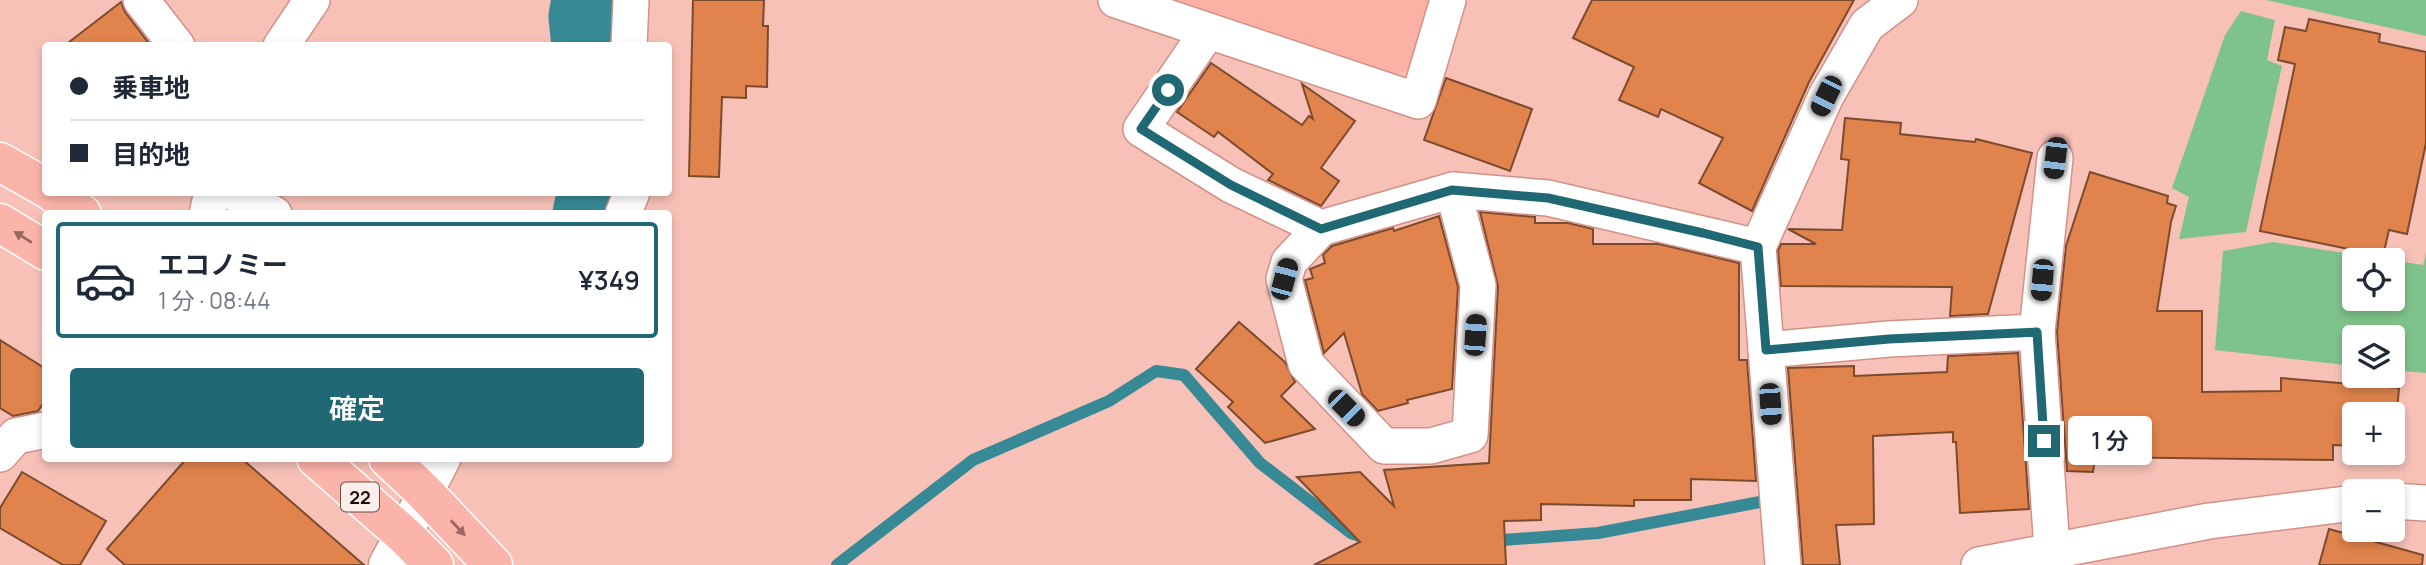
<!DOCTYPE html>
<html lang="ja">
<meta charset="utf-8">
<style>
body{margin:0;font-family:Manrope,"Noto Sans JP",sans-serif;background:#f2f2f3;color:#1f2937;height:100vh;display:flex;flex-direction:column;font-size:26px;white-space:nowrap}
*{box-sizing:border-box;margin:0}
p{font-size:23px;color:#747a83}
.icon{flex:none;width:38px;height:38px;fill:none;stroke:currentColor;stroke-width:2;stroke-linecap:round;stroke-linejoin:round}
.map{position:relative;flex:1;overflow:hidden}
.sheet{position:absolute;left:42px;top:210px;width:630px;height:252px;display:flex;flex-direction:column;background:#fff;border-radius:7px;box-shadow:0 4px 10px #0003}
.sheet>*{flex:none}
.hud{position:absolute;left:42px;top:42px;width:630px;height:154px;border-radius:7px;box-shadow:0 4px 10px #0003;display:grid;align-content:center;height:154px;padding:0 28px;background:#fff}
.tools{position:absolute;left:2342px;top:248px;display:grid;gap:14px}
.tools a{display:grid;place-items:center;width:63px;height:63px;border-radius:7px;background:#fff;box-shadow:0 4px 10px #0003;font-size:35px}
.end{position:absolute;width:32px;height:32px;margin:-16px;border:9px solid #206974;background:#fff;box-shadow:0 0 0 4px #fff}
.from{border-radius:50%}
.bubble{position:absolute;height:49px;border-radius:7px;background:#fff;box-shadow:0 4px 10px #0003;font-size:23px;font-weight:600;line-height:49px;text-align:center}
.car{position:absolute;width:21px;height:42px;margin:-21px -10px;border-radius:9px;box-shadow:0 0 5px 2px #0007;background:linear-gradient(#222 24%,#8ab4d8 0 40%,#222 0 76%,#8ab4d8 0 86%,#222 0)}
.hud b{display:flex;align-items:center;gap:24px;height:66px;font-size:26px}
.hud b+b{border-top:2px solid #e0e1e3}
.hud i{width:18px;height:18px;background:#1f2937}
ul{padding:12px 0 0;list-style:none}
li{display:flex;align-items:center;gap:21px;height:116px;margin:0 14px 10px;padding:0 14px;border:4px solid transparent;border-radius:7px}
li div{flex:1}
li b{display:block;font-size:26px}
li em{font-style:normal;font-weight:600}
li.on{border-color:#206974}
li>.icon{width:63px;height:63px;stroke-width:1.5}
.action{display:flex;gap:14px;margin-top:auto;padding:14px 28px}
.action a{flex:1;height:80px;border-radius:7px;background:#206974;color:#fff;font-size:28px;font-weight:600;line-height:80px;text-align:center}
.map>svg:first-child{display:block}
.built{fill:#fcb1a5}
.green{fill:#7fc38c;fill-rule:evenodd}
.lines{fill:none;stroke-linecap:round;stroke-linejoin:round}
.stream{stroke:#378996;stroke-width:12}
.river{stroke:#378996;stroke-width:75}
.building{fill:#e0834c;stroke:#7c4a2e;stroke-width:2}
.minor-casing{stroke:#d29187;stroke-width:38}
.tertiary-casing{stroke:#d29187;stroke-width:41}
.primary-casing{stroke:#fff;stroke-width:41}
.minor{stroke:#fff;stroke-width:35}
.tertiary{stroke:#fff;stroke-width:38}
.primary{stroke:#fbb4aa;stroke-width:38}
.oneway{fill:#986861}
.route{stroke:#206974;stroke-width:9}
.labels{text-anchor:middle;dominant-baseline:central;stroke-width:7;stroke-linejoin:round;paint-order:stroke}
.shield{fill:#fbedea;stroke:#624e4b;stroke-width:2}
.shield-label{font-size:18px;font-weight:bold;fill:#200a07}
</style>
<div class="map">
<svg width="2426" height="565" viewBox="0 0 2426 565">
<rect width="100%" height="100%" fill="#f7c1b7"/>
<path class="built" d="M1162,0H1430L1410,70L1386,76Z"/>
<g class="green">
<path d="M2266,0H2426V36Z"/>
<path d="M2241,11L2275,20L2267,60L2282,66L2246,232L2179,239L2189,197L2172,188L2225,35Z"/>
<path d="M2273,242L2423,265L2426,253V373L2392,370V338H2354V366L2215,350L2223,251ZM2354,261H2392V299H2354Z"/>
</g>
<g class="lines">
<g class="stream">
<path d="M1490,541L1598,533L1760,502"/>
<path d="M837,565L973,460L1109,401L1156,371L1184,375L1260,463L1351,533L1365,538"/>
</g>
<g class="river">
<path d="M589,0L586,17L589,46"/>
<path d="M590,214L595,192"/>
</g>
</g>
<g class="building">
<path d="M693,0H764L763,26H768L767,87L746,86V98L722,97L719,177L689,176Z"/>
<path d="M1592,0H1854L1809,82L1752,211L1699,183L1723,138L1661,109L1658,117L1619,100L1634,67L1573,38Z"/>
<path d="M121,2L125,12L151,46H64Z"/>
<path d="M2309,19L2380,34L2379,42L2426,52V143L2407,234L2389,230L2383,256L2260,231L2295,64L2278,60L2285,27L2306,31Z"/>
<path d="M1211,63L1302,125L1309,116L1313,119L1302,84L1355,121L1321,168L1339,181L1321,206L1268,180L1273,174L1218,132L1214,137L1177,112Z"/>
<path d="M1446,78L1532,109L1510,171L1424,140Z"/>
<path d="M1845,118L1901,123L1900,134L1975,142L1976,139L2032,153L1988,314L1950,316L1952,287L1781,286L1778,251L1781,244H1816L1788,229L1842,230L1849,160L1841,159Z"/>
<path d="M2090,172L2168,196L2167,203L2176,206L2171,222L2157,311H2202V392L2281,391V378L2399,388L2395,434H2392V415H2354V446L2333,445V460L2095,457L2093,472L2067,471L2057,332L2066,246Z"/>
<path d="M1480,212L1535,217V223H1568L1593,229V244H1659L1739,263V360H1747L1756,481L1691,479V500H1634V506L1541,504V520L1504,521L1506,565H1314L1360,542L1297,477L1360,472L1394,506L1384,470L1489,463L1498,286Z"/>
<path d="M1439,216L1458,287L1452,389L1407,400L1408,403L1378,411L1362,394L1344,333L1324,353L1305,280L1313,278L1310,269L1325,263L1323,255L1332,246L1393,228L1394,231Z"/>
<path d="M1239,322L1285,362L1295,382L1281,396L1315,429L1265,443L1228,407L1233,402L1196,369Z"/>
<path d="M0,340L46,369V399L38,411L13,416L0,408Z"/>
<path d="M2018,353L2029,509L1960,513L1956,442H1953V432L1873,436L1874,524L1836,525L1840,565H1803L1788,368L1854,366V376L1947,372L1948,356Z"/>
<path d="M187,458H241L364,565H125L107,549Z"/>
<path d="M22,472L106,521L80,565H63L0,528V508Z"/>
<path d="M2329,529L2423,555L2422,565H2319Z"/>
</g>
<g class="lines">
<defs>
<g id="minor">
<path d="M141,0L177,46"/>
<path d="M1116,0L1418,101L1448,0"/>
<path d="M1208,31L1141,129L1231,185L1321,228L1453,190L1548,198L1758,247"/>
<path d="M281,46L312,0"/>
<path d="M629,46L631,0"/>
<path d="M232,192L274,214"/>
<path d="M207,214L212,192"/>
<path d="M623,214L632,192"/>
<path d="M1321,228L1289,262L1284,279L1306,364L1384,446H1431L1470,435L1478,285L1453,190"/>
<path d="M2037,332L2055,158"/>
<path d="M1766,350L1889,339L2037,332L2052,549"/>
<path d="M0,454L16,436L46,430"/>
<path d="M2392,501L2426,503"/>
<path d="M404,535L443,458"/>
<path d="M1783,565L1758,247L1826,96L1867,25L1900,0"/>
<path d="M1979,565L2209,521L2354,503"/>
</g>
<path id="tertiary" d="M388,565L404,535"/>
<g id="primary">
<path d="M0,162L46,188"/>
<path d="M52,192L82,214"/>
<path d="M0,223L46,251"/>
<path d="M316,458L404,535L434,565"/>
<path d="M388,458L424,492L493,565"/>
</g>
</defs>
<use href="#minor" class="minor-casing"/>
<use href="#tertiary" class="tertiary-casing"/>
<use href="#primary" class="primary-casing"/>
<use href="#minor" class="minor"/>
<use href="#tertiary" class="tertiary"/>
<use href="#primary" class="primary"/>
</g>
<defs><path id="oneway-solid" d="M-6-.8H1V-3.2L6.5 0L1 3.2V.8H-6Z" transform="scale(1.75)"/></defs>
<g class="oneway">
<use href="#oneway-solid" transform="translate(23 237) rotate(-148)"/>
<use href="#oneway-solid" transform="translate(458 528) rotate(47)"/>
</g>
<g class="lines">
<path class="route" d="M1168,90L1141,129L1231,185L1321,229L1452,190L1548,198L1703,233L1758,247L1766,350L1889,339L2037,332L2044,441"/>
</g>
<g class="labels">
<rect class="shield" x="341" y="482.5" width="38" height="29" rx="5"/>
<g class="shield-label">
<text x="360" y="497">22</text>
</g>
</g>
</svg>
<div class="tools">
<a><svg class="icon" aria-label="locate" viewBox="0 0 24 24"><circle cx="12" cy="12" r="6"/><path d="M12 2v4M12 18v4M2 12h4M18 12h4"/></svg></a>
<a><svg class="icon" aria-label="layers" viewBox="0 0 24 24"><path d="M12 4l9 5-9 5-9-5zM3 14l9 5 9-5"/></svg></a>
<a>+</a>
<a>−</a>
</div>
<i class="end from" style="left:1168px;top:90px"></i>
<i class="end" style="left:2044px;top:441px"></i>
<div class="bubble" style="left:2068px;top:416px;width:84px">1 分</div>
<i class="car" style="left:1826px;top:96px;rotate:206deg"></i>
<i class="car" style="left:2055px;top:158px;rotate:187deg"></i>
<i class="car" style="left:1284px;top:279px;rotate:15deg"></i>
<i class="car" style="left:2042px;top:280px;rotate:185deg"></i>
<i class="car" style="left:1475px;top:335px;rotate:4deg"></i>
<i class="car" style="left:1770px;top:404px;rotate:176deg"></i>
<i class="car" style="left:1346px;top:408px;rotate:135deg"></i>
<div class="hud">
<b><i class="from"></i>乗車地</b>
<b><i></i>目的地</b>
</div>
<section class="sheet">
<ul>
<li class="on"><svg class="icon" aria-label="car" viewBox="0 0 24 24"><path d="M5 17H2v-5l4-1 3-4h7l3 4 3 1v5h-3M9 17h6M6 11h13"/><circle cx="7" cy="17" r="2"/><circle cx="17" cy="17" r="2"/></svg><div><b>エコノミー</b><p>1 分 · 08:44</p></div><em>¥349</em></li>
</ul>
<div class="action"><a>確定</a></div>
</section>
</div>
